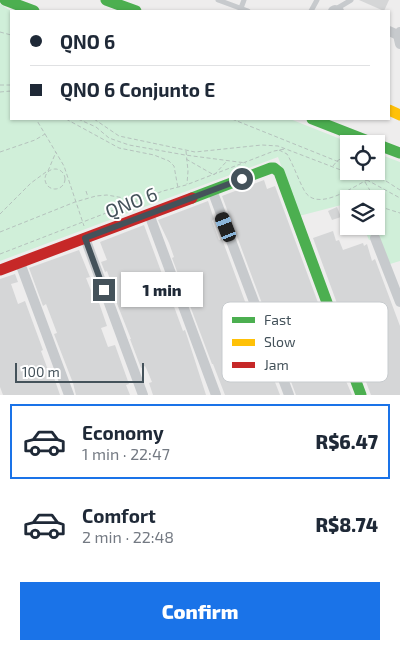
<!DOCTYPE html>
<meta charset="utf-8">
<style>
body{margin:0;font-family:"Exo 2",sans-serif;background:#f2f2f3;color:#1f2937;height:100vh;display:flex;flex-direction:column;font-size:19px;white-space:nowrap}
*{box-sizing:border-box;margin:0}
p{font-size:16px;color:#747a83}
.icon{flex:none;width:28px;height:28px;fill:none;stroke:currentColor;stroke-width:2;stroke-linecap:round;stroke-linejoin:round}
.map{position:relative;height:395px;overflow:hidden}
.panel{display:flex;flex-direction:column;background:#fff;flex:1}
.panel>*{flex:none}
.banner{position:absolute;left:10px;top:10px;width:380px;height:110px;border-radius:0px;box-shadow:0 1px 4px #0004;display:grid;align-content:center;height:110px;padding:0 20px;background:#fff}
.fabs{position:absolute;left:340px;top:135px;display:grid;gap:10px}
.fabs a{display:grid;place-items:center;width:45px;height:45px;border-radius:0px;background:#fff;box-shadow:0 1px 4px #0004;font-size:25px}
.scale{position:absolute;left:15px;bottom:12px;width:129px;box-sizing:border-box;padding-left:5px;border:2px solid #44525a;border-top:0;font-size:14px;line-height:18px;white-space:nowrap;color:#44525a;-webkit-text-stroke:4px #fff;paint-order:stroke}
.end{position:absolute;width:22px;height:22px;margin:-11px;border:6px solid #44525a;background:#fff;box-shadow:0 0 0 2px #fff}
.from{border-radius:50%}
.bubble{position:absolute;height:35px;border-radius:0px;background:#fff;box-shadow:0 1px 4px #0004;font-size:16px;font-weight:800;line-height:35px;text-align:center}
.car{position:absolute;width:15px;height:30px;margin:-15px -8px;border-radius:6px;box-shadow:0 0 4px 1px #0007;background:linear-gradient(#222 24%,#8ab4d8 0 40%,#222 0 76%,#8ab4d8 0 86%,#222 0)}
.banner b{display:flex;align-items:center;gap:18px;height:48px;font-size:19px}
.banner b+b{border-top:1px solid #e0e1e3}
.banner i{width:12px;height:12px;background:#1f2937}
ul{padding:9px 0 0;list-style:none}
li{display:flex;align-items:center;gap:15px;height:75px;margin:0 10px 8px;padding:0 10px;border:2px solid transparent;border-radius:0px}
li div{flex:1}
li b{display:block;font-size:19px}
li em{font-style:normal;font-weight:800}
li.selected{border-color:#1a73e8}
li>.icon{width:45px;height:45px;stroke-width:1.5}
.button{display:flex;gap:10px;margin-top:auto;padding:10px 20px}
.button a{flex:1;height:58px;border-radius:0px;background:#1a73e8;color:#fff;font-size:20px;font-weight:800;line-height:58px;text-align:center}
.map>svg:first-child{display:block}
.green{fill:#d0efd9}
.building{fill:#d5d6d7}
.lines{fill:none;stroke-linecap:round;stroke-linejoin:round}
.path{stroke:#b5c2bd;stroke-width:1;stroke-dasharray:4 2.5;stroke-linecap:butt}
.lane{stroke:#c7cacd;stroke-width:5}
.street{stroke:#c7cacd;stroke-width:10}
.fast{stroke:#4caf50;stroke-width:11}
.slow{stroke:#ffc107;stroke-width:11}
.jam{stroke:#c62828;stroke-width:11}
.route{stroke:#44525a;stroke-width:6}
.labels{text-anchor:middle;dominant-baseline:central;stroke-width:4;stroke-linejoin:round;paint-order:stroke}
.street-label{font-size:19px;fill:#44525a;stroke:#fff}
.key{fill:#fff;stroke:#c7cbce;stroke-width:1}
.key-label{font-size:14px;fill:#44525a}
</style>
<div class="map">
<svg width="400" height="395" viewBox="0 0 400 395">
<rect width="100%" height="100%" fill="#eeeded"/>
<path class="green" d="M0,4L11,11V119H290L353,144H349V171H376V153L400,162V261L390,264L378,236L369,240L363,226H376V199H349V203L299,216L278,157L0,261Z"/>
<g class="building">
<path d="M359,0H389L384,11Z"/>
<path d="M264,180L267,189L275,186L334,346H331L352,395H296L222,196Z"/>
<path d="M208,201L214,219L212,221L219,240L222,239L254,326L251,327L258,347L261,346L280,395H225L213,364H212L172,258L174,257L169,243L158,220Z"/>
<path d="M337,207L341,217L332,220L328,211Z"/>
<path d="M144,225L183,331L185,330L188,339L206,395H153L149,383L152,382L147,370L145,366L141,368L130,339H131L110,286L112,285L107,271L105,272L101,262L107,260L100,242Z"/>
<path d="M333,231L336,241L339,240L343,250L363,243L364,246L367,244L372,261L375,259L400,326V395H371L363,374L313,238Z"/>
<path d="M79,250L90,277L86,278L94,298L97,297L107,326L101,328L108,347L115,345L129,384L126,385L130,395H76L73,383L54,334L57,333L46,304L43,306L29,268Z"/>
<path d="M15,274L18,282L11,284L18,304L25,301L43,350L41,351L48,370L51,369L60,395H3L0,387V279Z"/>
</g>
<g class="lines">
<g class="path">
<path d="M0,32L11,35"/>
<path d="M0,85H11"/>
<path d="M0,92L11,91"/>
<path d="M66,119L119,148L154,155L169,161L174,166L178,188"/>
<path d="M78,119L96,127L109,138L129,145L185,155L246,163"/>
<path d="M94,119L119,136L195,152L262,145L278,146L367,180L400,198"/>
<path d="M232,119L349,166"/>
<path d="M45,134L64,166L84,226"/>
<path d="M279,150L287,154C294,166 298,179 304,190C316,213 351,188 367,180"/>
<path d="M186,151L188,171L187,184"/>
<path d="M0,152L35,140L45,134L36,119"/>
<path d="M186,159L214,175L227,161"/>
<path d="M333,166L337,161L349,154"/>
<circle cx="55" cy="179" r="10"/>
<path d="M48,171L56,152"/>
<path d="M362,171L386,181L400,190"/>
<path d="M365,182L375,199"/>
<path d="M86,191L88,197"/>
<path d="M376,201L381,207L400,213"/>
<path d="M0,214L31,183L46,172"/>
<path d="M0,232L75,202L96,196L107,195L135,200L144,199"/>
<path d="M0,254L163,191L186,185L274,151L285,149"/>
</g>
<g class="lane">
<path d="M218,0L248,11"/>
<path d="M241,8L244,0"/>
<path d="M336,9L351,0"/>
<path d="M311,11L317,0"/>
</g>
<g class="street">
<path d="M333,11L335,10L339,11"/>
<path d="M389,31L398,35"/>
<path d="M400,32L398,35L400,44"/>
<path d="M212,190L289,395"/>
<path d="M149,214L216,395"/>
<path d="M85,238L143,395"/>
<path d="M375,238L400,302"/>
<path d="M20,263L69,395"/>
</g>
<g class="fast">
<path d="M5,0L34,11"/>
<path d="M106,0L136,11"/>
<path d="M312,119L376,144"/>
<path d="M376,144L400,153"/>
<path d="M192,198L271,168H274L279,172L361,395"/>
</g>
<path class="slow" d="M389,110L400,115"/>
<path class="jam" d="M0,270L192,198"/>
</g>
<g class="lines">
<path class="route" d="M104,290L85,238L242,179"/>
</g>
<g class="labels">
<g class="street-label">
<text transform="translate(131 202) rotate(-21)">QNO 6</text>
</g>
</g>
<rect x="222" y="302" width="166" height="80" rx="8" class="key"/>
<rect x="232" y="317" width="23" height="6" fill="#4caf50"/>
<rect x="232" y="339" width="23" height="7" fill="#ffc107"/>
<rect x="232" y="362" width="23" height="6" fill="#c62828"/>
<g class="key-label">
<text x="264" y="325">Fast</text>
<text x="264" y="347">Slow</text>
<text x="264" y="370">Jam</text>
</g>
</svg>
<div class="fabs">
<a><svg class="icon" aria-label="locate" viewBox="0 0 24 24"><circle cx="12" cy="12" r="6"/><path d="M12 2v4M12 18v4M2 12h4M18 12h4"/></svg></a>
<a><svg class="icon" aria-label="layers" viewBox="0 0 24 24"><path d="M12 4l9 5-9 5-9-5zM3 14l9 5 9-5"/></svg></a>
</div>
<div class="scale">100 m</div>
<i class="end from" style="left:242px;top:179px"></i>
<i class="end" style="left:104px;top:290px"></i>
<div class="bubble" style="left:121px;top:272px;width:82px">1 min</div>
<i class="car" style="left:226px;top:227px;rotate:339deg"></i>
<div class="banner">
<b><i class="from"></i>QNO 6</b>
<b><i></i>QNO 6 Conjunto E</b>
</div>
</div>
<section class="panel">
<ul>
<li class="selected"><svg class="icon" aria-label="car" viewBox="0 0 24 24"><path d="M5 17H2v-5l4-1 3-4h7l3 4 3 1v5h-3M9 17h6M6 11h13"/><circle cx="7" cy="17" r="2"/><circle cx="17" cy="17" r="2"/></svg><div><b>Economy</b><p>1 min · 22:47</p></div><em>R$6.47</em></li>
<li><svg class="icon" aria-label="car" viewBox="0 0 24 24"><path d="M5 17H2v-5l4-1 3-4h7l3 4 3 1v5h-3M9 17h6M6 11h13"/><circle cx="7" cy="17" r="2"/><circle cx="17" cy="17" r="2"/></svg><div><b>Comfort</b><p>2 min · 22:48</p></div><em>R$8.74</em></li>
</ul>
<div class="button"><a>Confirm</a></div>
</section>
